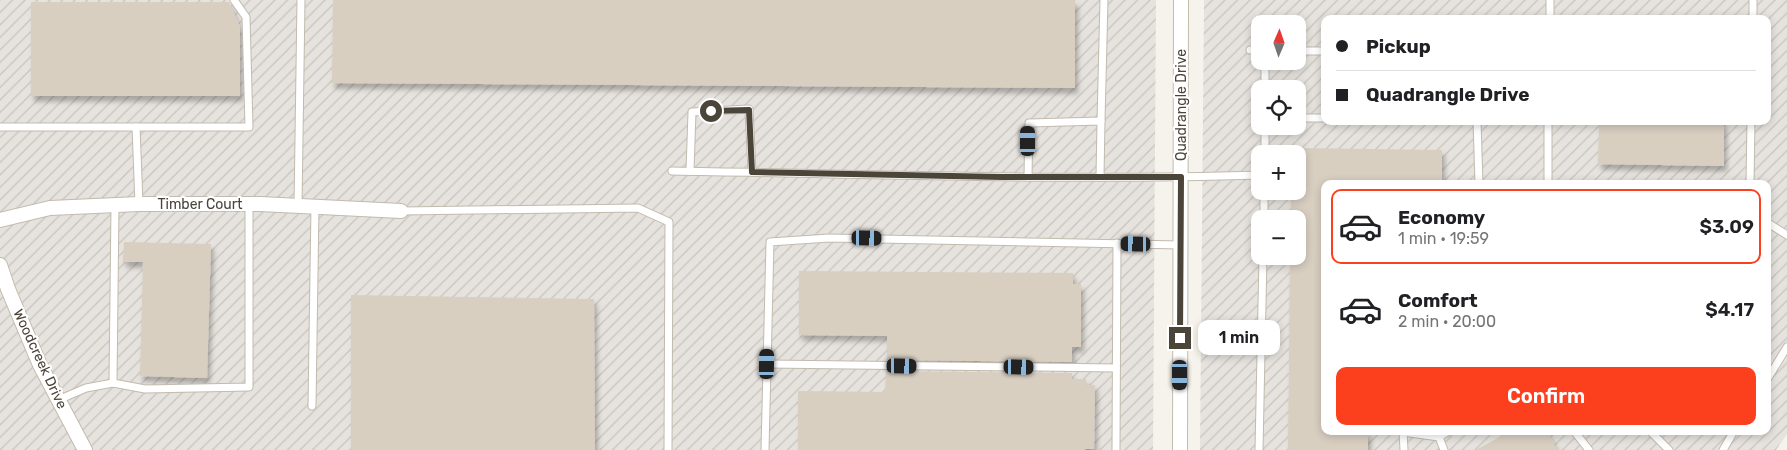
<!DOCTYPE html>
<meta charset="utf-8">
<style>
body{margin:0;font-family:Rubik,sans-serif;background:#f6f6f6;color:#202124;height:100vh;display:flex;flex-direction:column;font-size:19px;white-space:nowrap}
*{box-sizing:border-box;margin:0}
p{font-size:16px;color:#757577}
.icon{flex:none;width:28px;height:28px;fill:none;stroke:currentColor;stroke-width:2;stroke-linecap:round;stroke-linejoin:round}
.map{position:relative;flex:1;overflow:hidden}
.sheet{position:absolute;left:1321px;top:180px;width:450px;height:255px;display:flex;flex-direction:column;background:#fff;border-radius:10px;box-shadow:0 2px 8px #0003}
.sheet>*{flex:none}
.banner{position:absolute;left:1321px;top:15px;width:450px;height:110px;border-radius:10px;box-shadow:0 2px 8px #0003;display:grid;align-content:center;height:110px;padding:0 15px;background:#fff}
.needle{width:32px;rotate:2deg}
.fabs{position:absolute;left:1251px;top:15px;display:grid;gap:10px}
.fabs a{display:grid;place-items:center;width:55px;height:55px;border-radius:10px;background:#fff;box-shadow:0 2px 8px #0003;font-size:25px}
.end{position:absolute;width:22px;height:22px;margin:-11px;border:6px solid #4b4439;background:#fff;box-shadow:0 0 0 2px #fff}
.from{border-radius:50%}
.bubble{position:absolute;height:35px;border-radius:10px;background:#fff;box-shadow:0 2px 8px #0003;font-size:16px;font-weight:600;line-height:35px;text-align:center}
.car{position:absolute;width:15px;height:30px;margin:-15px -8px;border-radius:6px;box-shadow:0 0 4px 1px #0007;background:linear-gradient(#222 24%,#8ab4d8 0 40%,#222 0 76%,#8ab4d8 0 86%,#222 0)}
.banner b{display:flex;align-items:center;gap:18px;height:48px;font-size:19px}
.banner b+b{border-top:1px solid #e0e0e0}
.banner i{width:12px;height:12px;background:#202124}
ul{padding:9px 0 0;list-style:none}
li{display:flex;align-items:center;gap:15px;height:75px;margin:0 10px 8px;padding:0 5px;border:2px solid transparent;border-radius:10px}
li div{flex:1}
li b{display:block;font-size:19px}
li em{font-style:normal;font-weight:600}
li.on{border-color:#fc3f1d}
li>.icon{width:45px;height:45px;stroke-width:1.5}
.cta{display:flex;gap:10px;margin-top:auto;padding:10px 15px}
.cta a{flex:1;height:58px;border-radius:10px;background:#fc3f1d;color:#fff;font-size:20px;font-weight:600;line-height:58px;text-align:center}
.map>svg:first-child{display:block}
.industrial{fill:url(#industrial-furrows);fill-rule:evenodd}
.building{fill:#d8cfc1;filter:url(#shadow)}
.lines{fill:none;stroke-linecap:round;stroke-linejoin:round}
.lane-casing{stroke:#c2bbae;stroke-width:9}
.street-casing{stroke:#c2bbae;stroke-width:16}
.lane{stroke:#fff;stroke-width:7}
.street{stroke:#fff;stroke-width:14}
.route{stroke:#4b4439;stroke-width:6}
.labels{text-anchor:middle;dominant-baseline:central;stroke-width:4.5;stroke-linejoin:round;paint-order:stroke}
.street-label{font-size:14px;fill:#4b4439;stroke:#fff}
</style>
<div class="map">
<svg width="1787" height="450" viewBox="0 0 1787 450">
<defs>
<pattern id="industrial-furrows" width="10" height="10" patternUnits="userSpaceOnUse" patternTransform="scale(1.25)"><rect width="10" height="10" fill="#e6e2dd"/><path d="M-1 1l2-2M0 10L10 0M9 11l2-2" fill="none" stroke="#c7c3be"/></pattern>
<filter id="shadow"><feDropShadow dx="3" dy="5.5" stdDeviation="2.5" flood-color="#0004"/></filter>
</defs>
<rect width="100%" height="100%" fill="#f6f3ec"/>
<g class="industrial">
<path d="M0,0H1156L1153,450H0Z"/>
<path d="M1204,0H1787V434L1776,450H1200ZM1325,19H1768V121H1325ZM1260,24H1298V61H1260ZM1260,89H1298V126H1260ZM1260,154H1298V191H1260ZM1325,184H1768V431H1325ZM1260,219H1298V256H1260Z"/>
</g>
<g class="building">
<path d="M333,0H1075V88L332,83Z"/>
<path d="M31,2H229L240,27V96H31Z"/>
<path d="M1599,121H1724V166L1598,164Z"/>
<path d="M1298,148L1442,150V184H1325V431H1368V450H1288L1290,256H1298V219H1291V191H1298Z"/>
<path d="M124,242L211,244L207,378L140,376L143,262H123Z"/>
<path d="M799,271L1073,273V284H1081V347H1072V362L887,360V336L799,335Z"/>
<path d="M351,295L594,299L595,450H351Z"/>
<path d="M886,371L1072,373V379H1086V385H1095L1094,449H1085V450H798V391L885,392Z"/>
<path d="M1510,431H1547L1557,450H1476Z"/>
</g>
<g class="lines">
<defs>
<g id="lane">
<path d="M1753,0V19"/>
<path d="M1550,19V0"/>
<path d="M1250,50H1260"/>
<path d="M1298,51H1325"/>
<path d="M1265,89V61"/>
<path d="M1298,118H1325"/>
<path d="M1101,121L1104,0"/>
<path d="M1477,121L1479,184"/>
<path d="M1265,126V154"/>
<path d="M0,127H249L246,17L234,0"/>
<path d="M136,127L139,204"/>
<path d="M672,171C868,174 1064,181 1260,175"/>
<path d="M690,171L692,112L749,109L752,172"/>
<path d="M1028,177L1029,123L1101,121L1100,177"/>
<path d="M1548,184V121"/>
<path d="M1750,184L1751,121"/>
<path d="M298,206L301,0"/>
<path d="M401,211L638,208L669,222L668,450"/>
<path d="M1264,219V191"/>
<path d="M1768,223L1787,235"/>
<path d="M767,364L1116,368"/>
<path d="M1768,378L1787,347"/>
<path d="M113,383L115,205"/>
<path d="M58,400L86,388L113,383L145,389L249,387V204"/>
<path d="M312,406L315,206"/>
<path d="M1403,431L1404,450"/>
<path d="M1574,431L1589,450"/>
<path d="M1650,431L1669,450"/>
<path d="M1403,432L1439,437"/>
<path d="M765,450L770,242L829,238L1181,245"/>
<path d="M1116,450L1117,243"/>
<path d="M1259,450L1263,256"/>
<path d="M1444,450L1439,437L1449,431"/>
<path d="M1723,450L1734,431"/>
</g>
<g id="street">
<path d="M0,220L50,208L139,204H260L401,211"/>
<path d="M0,265L8,289L40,365L85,450"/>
<path d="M1180,450L1181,0"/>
</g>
</defs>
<use href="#lane" class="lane-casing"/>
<use href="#street" class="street-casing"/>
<use href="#lane" class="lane"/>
<use href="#street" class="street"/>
</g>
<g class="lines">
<path class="route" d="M711,111L749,110L752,172L1002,177H1181L1180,338"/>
</g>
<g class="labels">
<g class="street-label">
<text transform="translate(1181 105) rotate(-90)">Quadrangle Drive</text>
<text x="200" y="204">Timber Court</text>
<text transform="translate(40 359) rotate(65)">Woodcreek Drive</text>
</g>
</g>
</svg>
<div class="fabs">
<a><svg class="needle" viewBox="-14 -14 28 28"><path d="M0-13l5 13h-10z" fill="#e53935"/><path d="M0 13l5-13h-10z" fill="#757577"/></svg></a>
<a><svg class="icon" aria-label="locate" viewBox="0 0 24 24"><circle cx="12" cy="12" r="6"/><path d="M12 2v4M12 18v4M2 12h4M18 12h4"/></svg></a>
<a>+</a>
<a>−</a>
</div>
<i class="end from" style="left:711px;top:111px"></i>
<i class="end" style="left:1180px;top:338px"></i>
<div class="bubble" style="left:1198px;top:320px;width:82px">1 min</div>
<i class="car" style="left:1028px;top:141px;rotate:0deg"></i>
<i class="car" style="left:867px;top:238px;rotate:91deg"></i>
<i class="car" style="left:1136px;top:244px;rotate:271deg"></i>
<i class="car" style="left:767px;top:364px;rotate:1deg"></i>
<i class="car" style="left:902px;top:366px;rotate:91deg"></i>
<i class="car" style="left:1019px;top:367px;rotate:91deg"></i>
<i class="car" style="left:1180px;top:375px;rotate:180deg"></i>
<div class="banner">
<b><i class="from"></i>Pickup</b>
<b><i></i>Quadrangle Drive</b>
</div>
<section class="sheet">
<ul>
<li class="on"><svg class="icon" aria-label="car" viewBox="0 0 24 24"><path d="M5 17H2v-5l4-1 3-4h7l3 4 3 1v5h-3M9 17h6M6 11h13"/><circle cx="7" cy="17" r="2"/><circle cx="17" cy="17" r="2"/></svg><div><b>Economy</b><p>1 min · 19:59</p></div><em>$3.09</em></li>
<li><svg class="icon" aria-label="car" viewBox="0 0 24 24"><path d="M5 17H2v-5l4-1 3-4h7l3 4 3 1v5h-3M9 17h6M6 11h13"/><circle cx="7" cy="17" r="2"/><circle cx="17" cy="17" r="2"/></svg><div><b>Comfort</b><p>2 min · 20:00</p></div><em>$4.17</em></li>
</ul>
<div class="cta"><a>Confirm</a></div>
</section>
</div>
